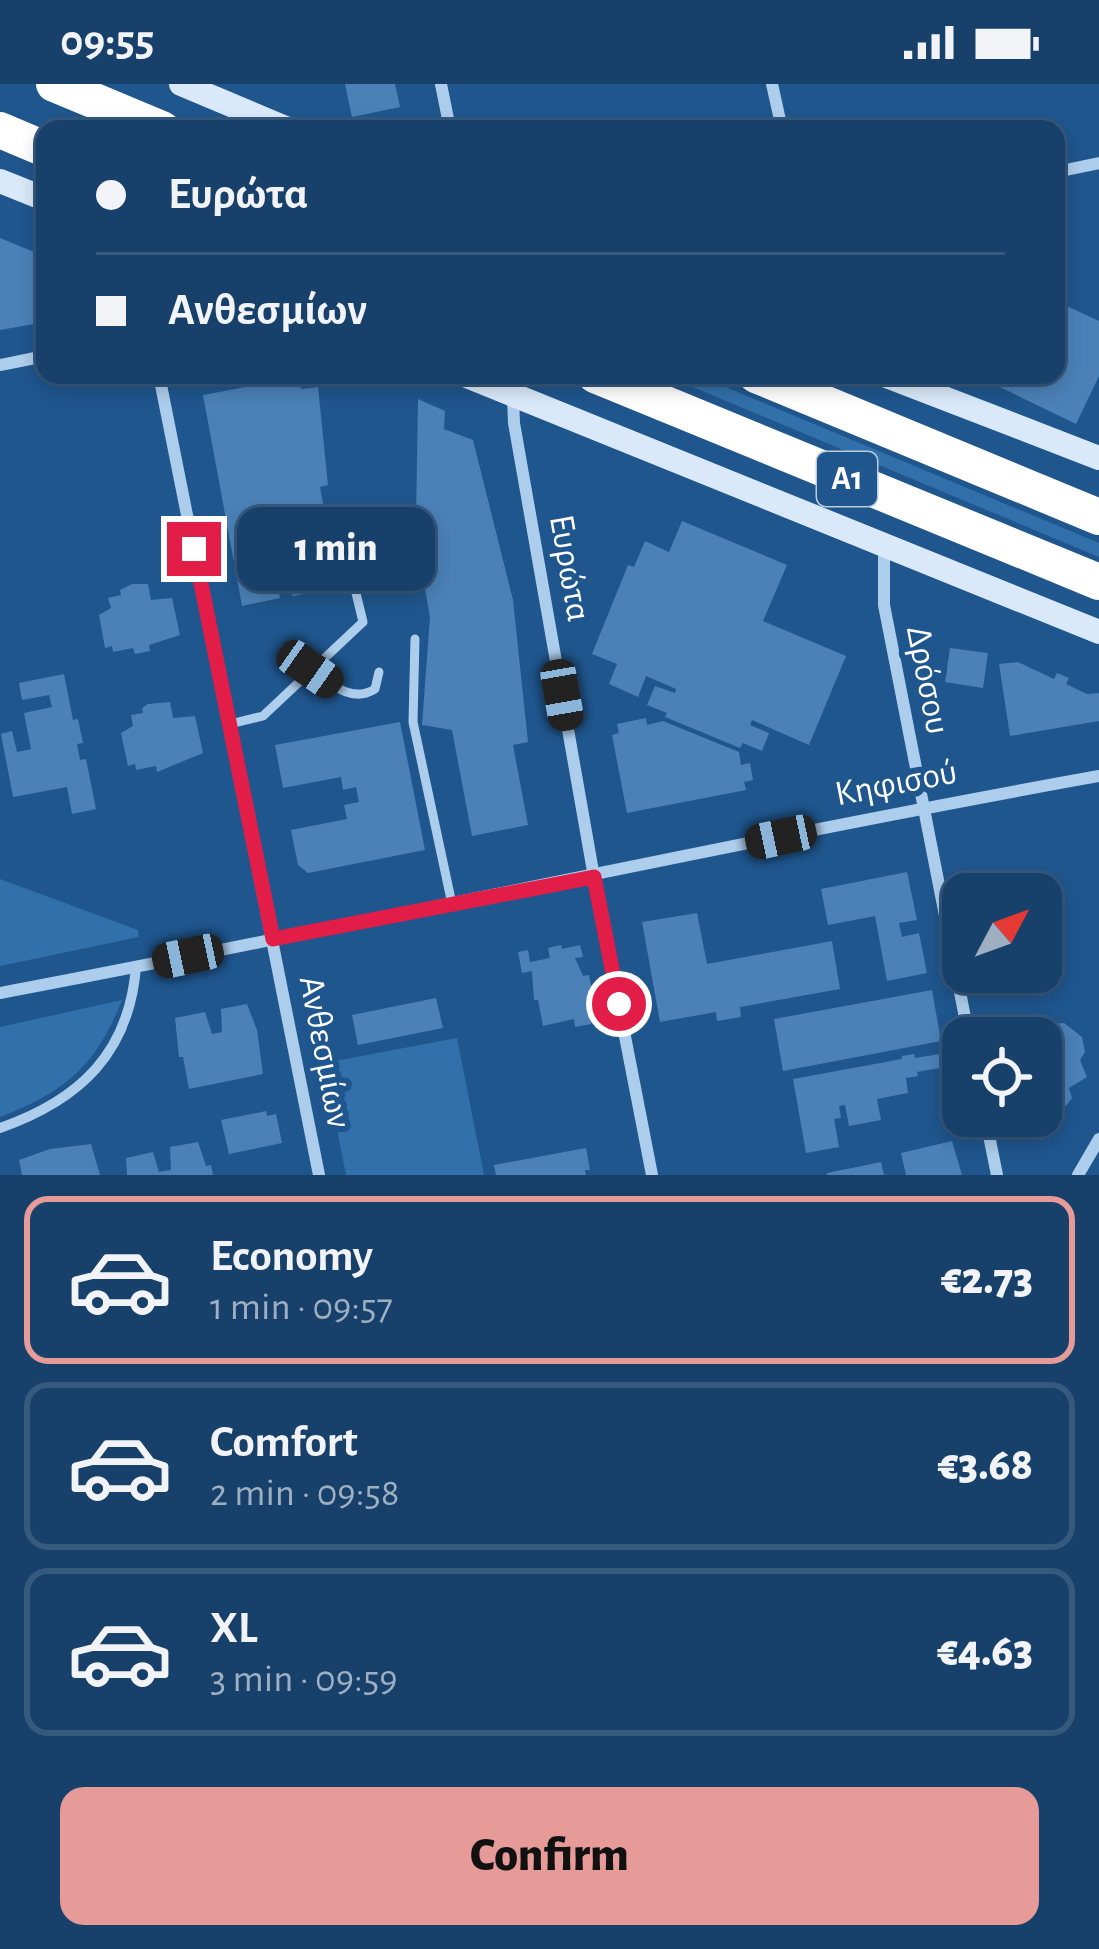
<!DOCTYPE html>
<meta charset="utf-8">
<style>
body{margin:0;font-family:"Alegreya Sans",sans-serif;background:#244b72;color:#f1f3f6;height:100vh;display:flex;flex-direction:column;font-size:45px;white-space:nowrap}
*{box-sizing:border-box;margin:0}
p{font-size:39px;color:#9eafc1}
.icon{flex:none;width:66px;height:66px;fill:none;stroke:currentColor;stroke-width:2;stroke-linecap:round;stroke-linejoin:round}
.map{position:relative;height:1091px;overflow:hidden}
.sheet{display:flex;flex-direction:column;background:#17406a;flex:1}
.sheet>*{flex:none}
.banner{position:absolute;left:36px;top:36px;width:1029px;height:264px;border-radius:24px;box-shadow:0 6px 18px #0003,0 0 0 3px #36597e;display:grid;align-content:center;height:264px;padding:0 60px;background:#17406a}
.needle{width:78px;rotate:49deg}
.fabs{position:absolute;left:942px;top:789px;display:grid;gap:24px}
.fabs a{display:grid;place-items:center;width:120px;height:120px;border-radius:24px;background:#17406a;box-shadow:0 6px 18px #0003,0 0 0 3px #36597e;font-size:60px}
.end{position:absolute;width:54px;height:54px;margin:-27px;border:15px solid #e11d48;background:#fff;box-shadow:0 0 0 6px #fff}
.from{border-radius:50%}
.bubble{position:absolute;height:84px;border-radius:24px;background:#17406a;box-shadow:0 6px 18px #0003,0 0 0 3px #36597e;font-size:39px;font-weight:800;line-height:84px;text-align:center}
.car{position:absolute;width:36px;height:72px;margin:-36px -18px;border-radius:15px;box-shadow:0 0 9px 3px #0007;background:linear-gradient(#222 24%,#8ab4d8 0 40%,#222 0 76%,#8ab4d8 0 86%,#222 0)}
.banner b{display:flex;align-items:center;gap:42px;height:114px;font-size:45px}
.banner b+b{border-top:3px solid #36597e}
.banner i{width:30px;height:30px;background:#f1f3f6}
ul{padding:21px 0 0;list-style:none}
li{display:flex;align-items:center;gap:36px;height:168px;margin:0 24px 18px;padding:0 36px;border:6px solid #36597e;border-radius:24px}
li div{flex:1}
li b{display:block;font-size:45px}
li em{font-style:normal;font-weight:800}
li.current{border-color:#e69b98}
li>.icon{width:108px;height:108px;stroke-width:1.5}
.cta{display:flex;gap:24px;margin-top:auto;padding:24px 60px}
.cta a{flex:1;height:138px;border-radius:24px;background:#e69b98;color:#111;font-size:48px;font-weight:800;line-height:138px;text-align:center}
.status{display:flex;justify-content:space-between;align-items:center;height:84px;padding:0 60px;background:#17406a;direction:ltr}
.status svg{height:33px;fill:currentColor}
.map>svg:first-child{display:block}
.green{fill:#3270ab}
.building{fill:#4b81b7}
.lines{fill:none;stroke-linecap:round;stroke-linejoin:round}
.service{stroke:#adcdec;stroke-width:9}
.pedestrian{stroke:#adcdec;stroke-width:10}
.minor{stroke:#adcdec;stroke-width:12}
.secondary{stroke:#d9e9f9;stroke-width:24}
.motorway{stroke:#fff;stroke-width:36}
.route{stroke:#e11d48;stroke-width:15}
.labels{text-anchor:middle;dominant-baseline:central;stroke-width:12;stroke-linejoin:round;paint-order:stroke}
.shield{fill:#1f568d;stroke:#bcccdd;stroke-width:3}
.shield-label{font-size:33px;font-weight:bold;fill:#fff}
.street-label{font-size:36px;fill:#fff;stroke:#1f568d}
</style>
<div class="status"><b>09:55</b><svg viewBox="0 0 49 12"><path d="M0 12V9h3v3zM5 12V6h3v6zM10 12V3h3v9zM15 12V0h3v12zM26 1h20v11H26zM47 4h2v5h-2z"/></svg></div>
<div class="map">
<svg width="1099" height="1091" viewBox="0 0 1099 1091">
<rect width="100%" height="100%" fill="#1f568d"/>
<g class="green">
<path d="M664,291H697L1099,459V473Z"/>
<path d="M0,795L138,846L139,853L0,882Z"/>
<path d="M122,916C96,982 65,1008 0,1033V943Z"/>
<path d="M457,954L484,1091H346L324,979Z"/>
</g>
<g class="building">
<path d="M345,0H395L400,23L352,33Z"/>
<path d="M0,154L44,172L45,238L0,246Z"/>
<path d="M1056,217L1099,237V292L1076,340L975,291H1056Z"/>
<path d="M299,293L301,305L318,303L328,401L320,403L337,494L302,501L304,510L292,512L291,503L278,505L280,514L242,522L203,311Z"/>
<path d="M418,315L445,327L444,345L473,356L513,516L528,658L513,661L528,741L472,752L452,646L422,641L430,533L416,454L427,450L426,441L416,435Z"/>
<path d="M682,437L787,481L763,537L846,572L809,661L752,636L750,641L769,649L762,667L743,659L740,664L665,633L667,629L647,621L655,602L675,609L676,605L646,592L638,613L609,600L617,580L592,570L628,481L634,483L645,457L669,468Z"/>
<path d="M132,500H148L151,516L172,514L180,551L149,561L150,567L135,570L133,564L113,568L112,562L105,564L99,531L111,524L108,514L121,511L120,506Z"/>
<path d="M950,564L988,569L983,604L945,598Z"/>
<path d="M1018,578L1054,595L1057,589L1069,594L1066,600L1087,610L1099,609V637L1010,652L999,580Z"/>
<path d="M64,590L73,636L78,635L83,659L77,660L80,676L86,675L96,725L72,730L67,703L13,713L1,650L12,647L17,668L31,665L24,629L52,623L49,611L22,616L19,599Z"/>
<path d="M170,618L173,634L195,632L203,669L157,688L156,682L136,686L135,680L128,682L121,649L133,642L131,631L143,629L142,624L148,620Z"/>
<path d="M646,634L647,641L663,637L739,668L741,681L750,679L753,696L744,698L746,706L627,729L612,651L619,649L617,640Z"/>
<path d="M400,638L425,766L308,789L298,781L291,746L347,735L344,721L359,718L356,703L343,706L341,693L283,704L275,661Z"/>
<path d="M907,788L917,836L899,839L902,853L919,849L927,889L887,897L875,832L828,841L821,805Z"/>
<path d="M697,829L707,880L832,857L840,905L740,923L741,933L717,937L716,928L660,938L642,838Z"/>
<path d="M561,861L562,865L580,861L583,873L575,874L583,892L589,891L594,916L588,917L591,940L575,943L574,935L543,942L538,916H534L532,887L522,889L518,868L528,866L530,878L550,874L548,864Z"/>
<path d="M932,906L941,957L783,987L774,935Z"/>
<path d="M436,914L443,944L358,961L352,931Z"/>
<path d="M247,920L257,946L263,990L189,1005L183,973H179L175,934L205,928L212,950L222,948L221,925Z"/>
<path d="M1051,935L1054,940L1064,939L1082,953L1085,968L1080,976L1087,993L1069,1004L1072,1014L1066,1022L1041,1027V954H1006L1012,943Z"/>
<path d="M953,968L956,981L917,988L918,992L906,994L908,1009L877,1015L881,1036L849,1042L845,1021L839,1022L841,1034L834,1035L839,1063L806,1069L793,995L902,975V972L914,970L915,974Z"/>
<path d="M266,1027L267,1032L276,1030L282,1059L229,1070L221,1036Z"/>
<path d="M952,1057L962,1091H906L901,1069Z"/>
<path d="M198,1058L206,1082L211,1081L213,1091H127L126,1074L153,1068L159,1088L171,1086L170,1063Z"/>
<path d="M91,1060L100,1091H22L19,1076L50,1065Z"/>
<path d="M586,1064L590,1086H585L586,1091H496L494,1081Z"/>
<path d="M881,1078L884,1091H827V1089Z"/>
</g>
<g class="lines">
<g class="service">
<path d="M415,555L413,638L452,820"/>
<path d="M310,585C330,599 351,620 375,605L379,588"/>
<path d="M230,640L263,632L363,538L348,476"/>
</g>
<path class="pedestrian" d="M0,1044C80,1016 129,969 136,883"/>
<g class="minor">
<path d="M441,0L450,45"/>
<path d="M772,0L782,45"/>
<path d="M1056,88L1099,79"/>
<path d="M0,281L45,272"/>
<path d="M159,291L319,1091"/>
<path d="M513,313L514,339L594,793L652,1091"/>
<path d="M884,461V521L969,954"/>
<path d="M0,909C367,840 731,758 1099,692"/>
<path d="M985,1032L997,1091"/>
<path d="M1078,1091L1099,1055"/>
</g>
<g class="secondary">
<path d="M181,0L288,45"/>
<path d="M0,97L45,115"/>
<path d="M464,291L1099,548"/>
<path d="M884,291L1099,374"/>
</g>
<g class="motorway">
<path d="M54,0L162,45"/>
<path d="M0,46L45,65"/>
<path d="M595,291L1099,498"/>
<path d="M756,291L1099,433"/>
</g>
</g>
<g class="lines">
<path class="route" d="M194,465L273,855L594,793L619,920"/>
</g>
<g class="labels">
<rect class="shield" x="817" y="368" width="60" height="54" rx="9"/>
<g class="shield-label">
<text x="847" y="395">Α1</text>
</g>
<g class="street-label">
<text transform="translate(570 484) rotate(80)">Ευρώτα</text>
<text transform="translate(928 596) rotate(79)">Δρόσου</text>
<text transform="translate(896 699) rotate(-11)">Κηφισού</text>
<text transform="translate(325 968) rotate(79)">Ανθεσμίων</text>
</g>
</g>
</svg>
<div class="fabs">
<a><svg class="needle" viewBox="-14 -14 28 28"><path d="M0-13l5 13h-10z" fill="#e53935"/><path d="M0 13l5-13h-10z" fill="#9eafc1"/></svg></a>
<a><svg class="icon" aria-label="locate" viewBox="0 0 24 24"><circle cx="12" cy="12" r="6"/><path d="M12 2v4M12 18v4M2 12h4M18 12h4"/></svg></a>
</div>
<i class="end from" style="left:619px;top:920px"></i>
<i class="end" style="left:194px;top:465px"></i>
<div class="bubble" style="left:237px;top:423px;width:198px">1 min</div>
<i class="car" style="left:310px;top:585px;rotate:125deg"></i>
<i class="car" style="left:562px;top:611px;rotate:170deg"></i>
<i class="car" style="left:781px;top:753px;rotate:258deg"></i>
<i class="car" style="left:188px;top:872px;rotate:258deg"></i>
<div class="banner">
<b><i class="from"></i>Ευρώτα</b>
<b><i></i>Ανθεσμίων</b>
</div>
</div>
<section class="sheet">
<ul>
<li class="current"><svg class="icon" aria-label="car" viewBox="0 0 24 24"><path d="M5 17H2v-5l4-1 3-4h7l3 4 3 1v5h-3M9 17h6M6 11h13"/><circle cx="7" cy="17" r="2"/><circle cx="17" cy="17" r="2"/></svg><div><b>Economy</b><p>1 min · 09:57</p></div><em>€2.73</em></li>
<li><svg class="icon" aria-label="car" viewBox="0 0 24 24"><path d="M5 17H2v-5l4-1 3-4h7l3 4 3 1v5h-3M9 17h6M6 11h13"/><circle cx="7" cy="17" r="2"/><circle cx="17" cy="17" r="2"/></svg><div><b>Comfort</b><p>2 min · 09:58</p></div><em>€3.68</em></li>
<li><svg class="icon" aria-label="car" viewBox="0 0 24 24"><path d="M5 17H2v-5l4-1 3-4h7l3 4 3 1v5h-3M9 17h6M6 11h13"/><circle cx="7" cy="17" r="2"/><circle cx="17" cy="17" r="2"/></svg><div><b>XL</b><p>3 min · 09:59</p></div><em>€4.63</em></li>
</ul>
<div class="cta"><a>Confirm</a></div>
</section>
